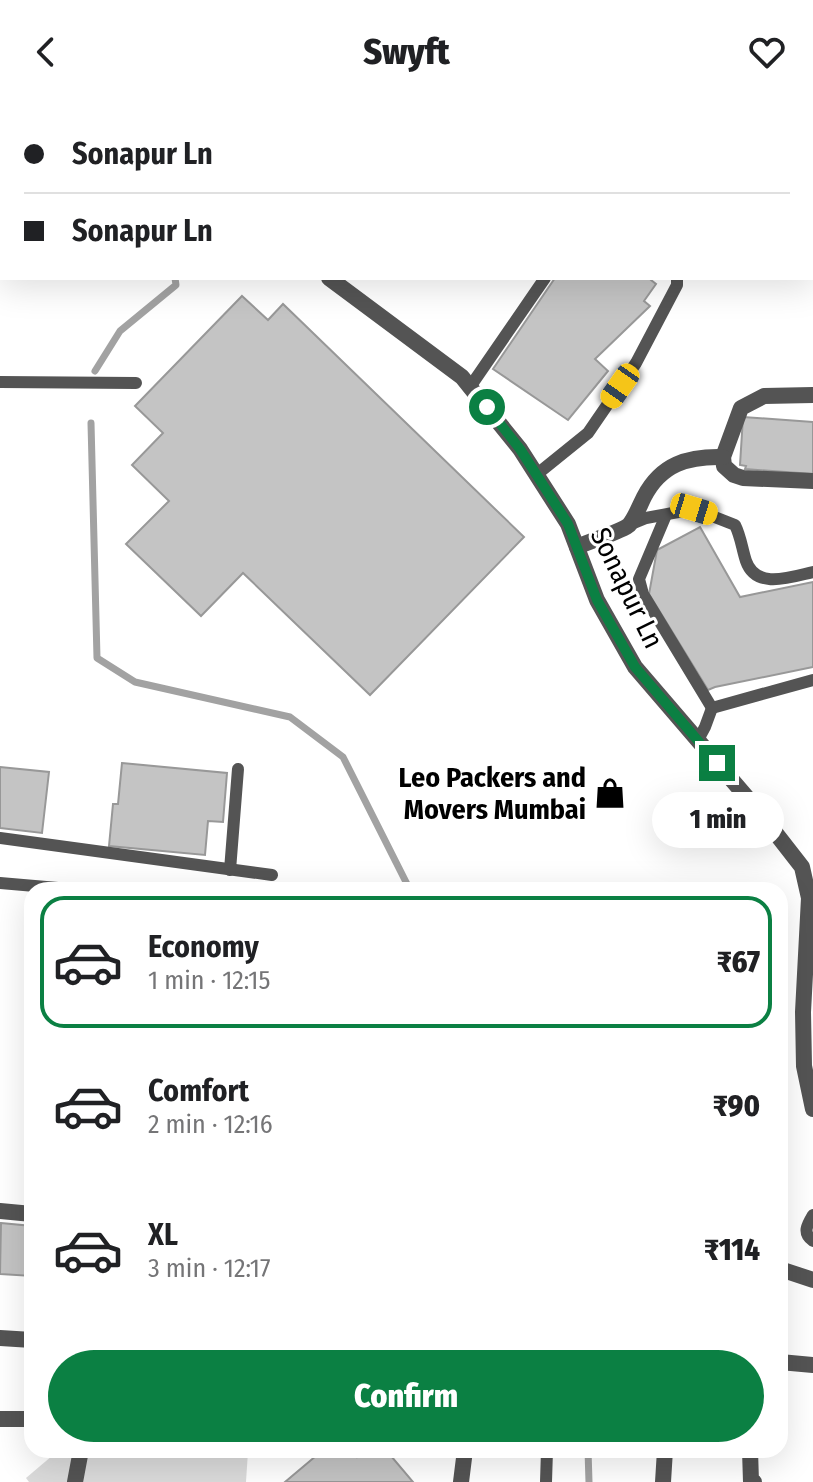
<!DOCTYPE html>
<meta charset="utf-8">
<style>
body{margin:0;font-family:"Fira Sans Condensed",sans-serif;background:#f2f2f2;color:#202124;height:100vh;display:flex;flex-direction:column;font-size:30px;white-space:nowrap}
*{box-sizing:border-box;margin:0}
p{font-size:26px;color:#757577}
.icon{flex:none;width:44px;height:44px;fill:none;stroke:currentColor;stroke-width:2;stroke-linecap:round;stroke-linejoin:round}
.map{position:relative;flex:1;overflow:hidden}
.panel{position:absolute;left:24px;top:778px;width:764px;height:576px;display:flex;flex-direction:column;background:#fff;border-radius:24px;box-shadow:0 8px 32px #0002}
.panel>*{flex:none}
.hud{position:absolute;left:0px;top:0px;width:814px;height:176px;box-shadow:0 8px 32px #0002;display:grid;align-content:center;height:176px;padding:0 24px;background:#fff}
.end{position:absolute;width:36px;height:36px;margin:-18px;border:10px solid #0b8043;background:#fff;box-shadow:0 0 0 4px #fff}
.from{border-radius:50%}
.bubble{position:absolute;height:56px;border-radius:28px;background:#fff;box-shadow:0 8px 32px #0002;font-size:26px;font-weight:800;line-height:56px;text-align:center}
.car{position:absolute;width:24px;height:48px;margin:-24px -12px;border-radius:10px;box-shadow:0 0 6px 2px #0007;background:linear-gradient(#f5c518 24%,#345 0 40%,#f5c518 0 76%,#345 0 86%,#f5c518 0)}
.hud b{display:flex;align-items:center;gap:28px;height:76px;font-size:30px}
.hud b+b{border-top:2px solid #e0e0e0}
.hud i{width:20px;height:20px;background:#202124}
ul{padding:14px 0 0;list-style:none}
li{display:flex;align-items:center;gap:24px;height:132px;margin:0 16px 12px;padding:0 8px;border:4px solid transparent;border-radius:24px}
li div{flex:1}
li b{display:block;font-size:30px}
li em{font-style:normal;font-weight:800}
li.selected{border-color:#0b8043}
li>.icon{width:72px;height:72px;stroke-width:1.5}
.primary-button{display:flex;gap:16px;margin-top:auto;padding:16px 24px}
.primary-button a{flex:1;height:92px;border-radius:48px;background:#0b8043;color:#fff;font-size:32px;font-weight:800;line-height:92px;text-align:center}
header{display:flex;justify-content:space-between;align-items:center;height:104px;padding:0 24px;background:#fff;font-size:36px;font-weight:800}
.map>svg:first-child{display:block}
.green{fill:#dbdbdb}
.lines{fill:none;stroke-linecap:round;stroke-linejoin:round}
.stream{stroke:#a2a2a2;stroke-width:7}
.building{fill:#c4c4c4;stroke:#989898;stroke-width:2}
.service{stroke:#545454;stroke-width:12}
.minor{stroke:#545454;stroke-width:16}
.route{stroke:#0b8043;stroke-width:10}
.labels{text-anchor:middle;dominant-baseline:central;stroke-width:6;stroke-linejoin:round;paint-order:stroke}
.street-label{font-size:28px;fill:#000;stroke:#fff}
.poi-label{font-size:28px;font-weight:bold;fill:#000;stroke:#fff;text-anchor:end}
</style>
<header><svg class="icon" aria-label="back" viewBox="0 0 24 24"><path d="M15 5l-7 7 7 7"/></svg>Swyft<svg class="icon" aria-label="heart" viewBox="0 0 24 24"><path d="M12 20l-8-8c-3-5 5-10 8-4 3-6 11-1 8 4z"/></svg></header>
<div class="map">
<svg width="813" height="1378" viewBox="0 0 813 1378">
<rect width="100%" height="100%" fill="#fff"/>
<path class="green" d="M59,1346L248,1347L246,1378H29L26,1374Z"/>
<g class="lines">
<g class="stream">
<path d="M176,2V0"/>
<path d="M95,267L120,227L176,181L175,174"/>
<path d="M91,319L97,554L135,578L290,613L343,653L410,786"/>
<path d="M588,1346L589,1378"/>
</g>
</g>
<g class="building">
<path d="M555,174H652L651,176L656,180L644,197L650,202L595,255L608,267L568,316L493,265Z"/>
<path d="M242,192L268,216L283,200L524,433L370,591L243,469L201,512L126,440L169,397L132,361L163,329L135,302Z"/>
<path d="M743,313L813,318V370L745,365L746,362L740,361Z"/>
<path d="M700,423L740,493L813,478V563L715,583L708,586L649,490L657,446Z"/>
<path d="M122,659L227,669L223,718L208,717L205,751L109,742L113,700H118Z"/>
<path d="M0,663L49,668L42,729L0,724Z"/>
<path d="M1,1119L32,1122V1172L0,1170Z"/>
<path d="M323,1346H351L357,1353L365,1346H386L413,1378H285Z"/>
</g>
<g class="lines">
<g class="service">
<path d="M678,0L681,2"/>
<path d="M664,2L667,0"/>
<path d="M0,278L136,279"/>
<path d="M470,283L545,174"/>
<path d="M536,371L588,329L636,259L677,181V174"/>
<path d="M666,411L639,475L643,490L712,604L813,576"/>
<path d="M629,421L646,414L694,405L735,421C741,433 742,445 746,457C756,486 791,473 813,468"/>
<path d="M698,636L705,623L712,604"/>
<path d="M0,734L272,771"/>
<path d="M230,766L238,665"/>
<path d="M0,779L81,786"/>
<path d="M813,1111C807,1121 802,1129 813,1137"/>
<path d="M546,1378L547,1346"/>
</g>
<g class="minor">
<path d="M192,0V2"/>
<path d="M329,174L462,273L470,283L520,345L568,420L597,496L635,563L756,704L802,763L809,794L803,908L804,962L813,1005"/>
<path d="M813,291L764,292L741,304L723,353L724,362L734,371L743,374L813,377"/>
<path d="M577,443C587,438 623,427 629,421C635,414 640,401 644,393C661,360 688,352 723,353"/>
<path d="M0,1107L32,1110"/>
<path d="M780,1165L813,1176"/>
<path d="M0,1234L32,1236"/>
<path d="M780,1258L813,1261"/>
<path d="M0,1315H32"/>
<path d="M750,1346L751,1378H754"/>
<path d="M75,1378L81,1346"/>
<path d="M461,1378L465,1346"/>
<path d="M663,1378L665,1346"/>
</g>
</g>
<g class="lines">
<path class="route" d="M487,303L520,345L568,420L597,496L635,563L717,659"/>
</g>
<defs>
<symbol id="shop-bare" viewBox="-9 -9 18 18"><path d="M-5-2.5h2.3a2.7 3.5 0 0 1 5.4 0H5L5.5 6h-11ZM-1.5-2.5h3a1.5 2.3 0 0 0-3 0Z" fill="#000" stroke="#fff" stroke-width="2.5" paint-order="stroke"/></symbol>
</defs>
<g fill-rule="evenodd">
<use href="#shop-bare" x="588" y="667" width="44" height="44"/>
</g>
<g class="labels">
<g class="street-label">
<text transform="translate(627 484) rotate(64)">Sonapur Ln</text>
</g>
<g class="poi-label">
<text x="586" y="673">Leo Packers and<tspan x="586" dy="32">Movers Mumbai</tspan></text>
</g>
</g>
</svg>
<i class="end from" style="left:487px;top:303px"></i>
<i class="end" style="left:717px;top:659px"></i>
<div class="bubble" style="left:652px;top:688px;width:132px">1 min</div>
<i class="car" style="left:620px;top:282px;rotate:215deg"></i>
<i class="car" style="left:694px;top:405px;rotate:107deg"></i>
<div class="hud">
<b><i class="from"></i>Sonapur Ln</b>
<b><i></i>Sonapur Ln</b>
</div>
<section class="panel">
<ul>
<li class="selected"><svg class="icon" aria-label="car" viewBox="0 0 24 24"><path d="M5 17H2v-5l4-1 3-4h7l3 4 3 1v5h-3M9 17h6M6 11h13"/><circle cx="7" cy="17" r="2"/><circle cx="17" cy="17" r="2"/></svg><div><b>Economy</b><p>1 min · 12:15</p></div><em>₹67</em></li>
<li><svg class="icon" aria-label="car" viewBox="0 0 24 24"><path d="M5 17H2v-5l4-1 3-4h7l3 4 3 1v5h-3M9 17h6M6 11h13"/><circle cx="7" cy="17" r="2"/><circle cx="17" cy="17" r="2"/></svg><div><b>Comfort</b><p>2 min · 12:16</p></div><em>₹90</em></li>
<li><svg class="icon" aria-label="car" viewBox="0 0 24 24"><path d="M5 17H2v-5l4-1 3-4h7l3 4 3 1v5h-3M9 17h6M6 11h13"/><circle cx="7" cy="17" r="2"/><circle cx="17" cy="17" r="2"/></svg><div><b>XL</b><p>3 min · 12:17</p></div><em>₹114</em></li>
</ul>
<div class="primary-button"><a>Confirm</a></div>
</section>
</div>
